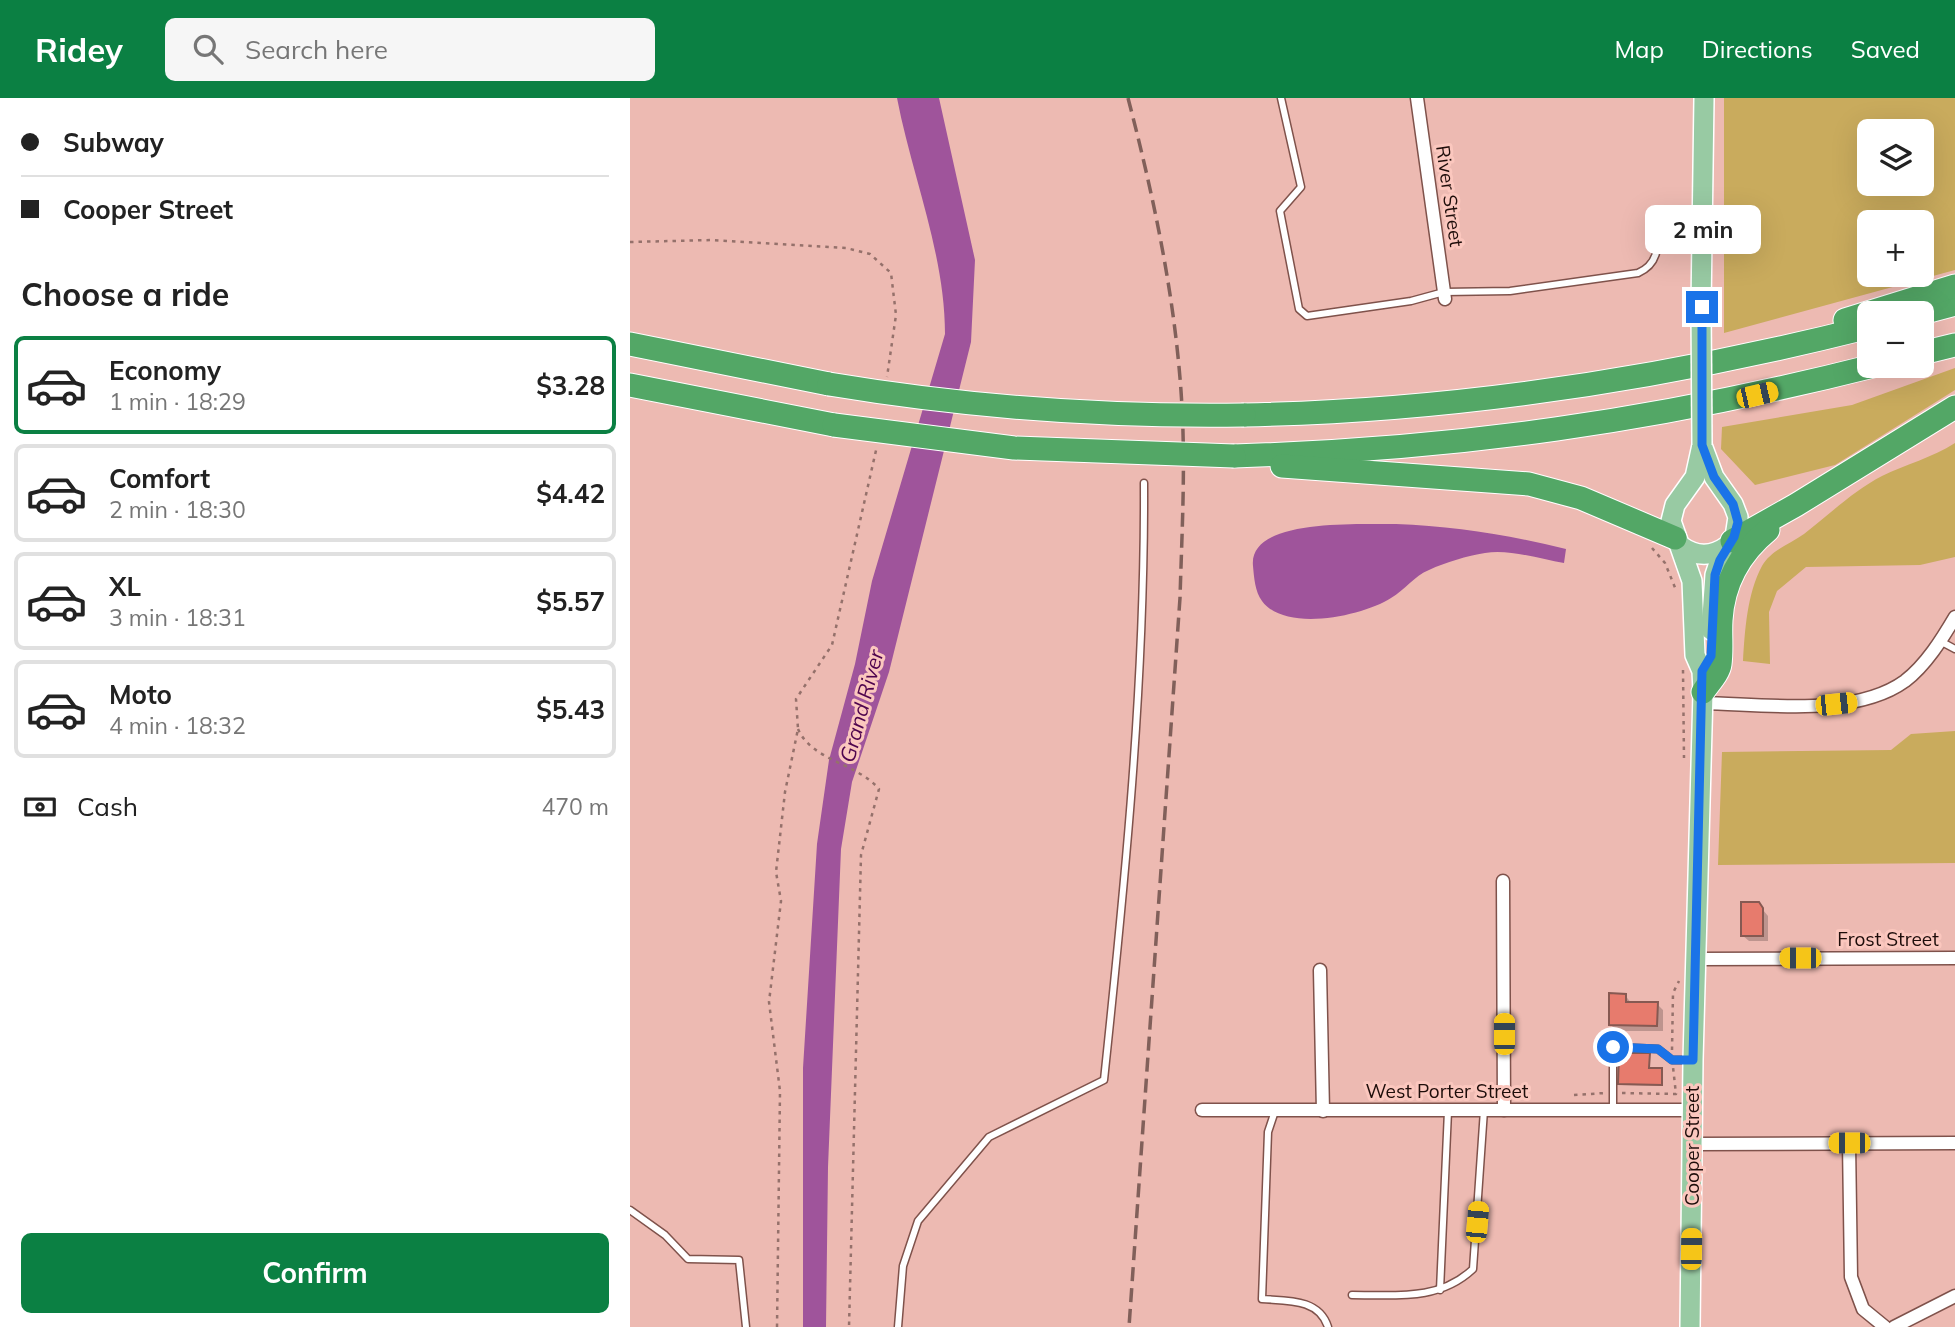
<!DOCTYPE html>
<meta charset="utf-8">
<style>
body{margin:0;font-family:Mulish,sans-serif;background:#f6f6f6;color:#222;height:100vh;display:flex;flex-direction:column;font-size:26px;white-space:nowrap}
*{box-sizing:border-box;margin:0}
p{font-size:23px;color:#767676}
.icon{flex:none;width:38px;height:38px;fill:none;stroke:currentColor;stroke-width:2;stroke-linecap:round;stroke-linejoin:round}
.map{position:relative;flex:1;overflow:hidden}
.panel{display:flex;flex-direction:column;background:#fff;width:630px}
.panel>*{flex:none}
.guide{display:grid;align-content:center;height:154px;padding:0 21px;background:#fff}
.controls{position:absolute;left:1227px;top:21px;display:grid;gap:14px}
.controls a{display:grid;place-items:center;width:77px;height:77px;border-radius:10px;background:#fff;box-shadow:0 7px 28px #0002;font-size:35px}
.end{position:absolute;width:32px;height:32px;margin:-16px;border:9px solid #1a73e8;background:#fff;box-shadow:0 0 0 4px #fff}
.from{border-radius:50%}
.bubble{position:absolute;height:49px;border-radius:10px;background:#fff;box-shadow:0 7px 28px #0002;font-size:23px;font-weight:700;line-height:49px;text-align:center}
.car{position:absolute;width:21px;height:42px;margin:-21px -10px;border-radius:9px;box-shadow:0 0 5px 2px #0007;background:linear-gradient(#f5c518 24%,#345 0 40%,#f5c518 0 76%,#345 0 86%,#f5c518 0)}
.guide b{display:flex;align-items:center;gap:24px;height:66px;font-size:26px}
.guide b+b{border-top:2px solid #e0e0e0}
.guide i{width:18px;height:18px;background:#222}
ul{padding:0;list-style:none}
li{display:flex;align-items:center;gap:21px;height:98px;margin:0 14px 10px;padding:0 7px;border:4px solid #e0e0e0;border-radius:10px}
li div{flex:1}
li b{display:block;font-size:26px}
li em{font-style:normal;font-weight:700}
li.on{border-color:#0b8043}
li>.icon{width:63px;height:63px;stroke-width:1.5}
h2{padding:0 21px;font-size:32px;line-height:84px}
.pay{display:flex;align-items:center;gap:18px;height:77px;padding:0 21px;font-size:26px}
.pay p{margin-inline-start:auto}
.action{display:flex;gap:14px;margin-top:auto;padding:14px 21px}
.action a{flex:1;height:80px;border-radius:10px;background:#0b8043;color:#fff;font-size:28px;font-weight:700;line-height:80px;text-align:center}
header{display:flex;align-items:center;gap:42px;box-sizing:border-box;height:98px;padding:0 35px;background:#0b8043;color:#fff}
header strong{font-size:33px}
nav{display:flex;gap:38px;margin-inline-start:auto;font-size:24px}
.search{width:490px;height:63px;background:#f6f6f6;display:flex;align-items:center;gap:18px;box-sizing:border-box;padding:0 24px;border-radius:10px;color:#767676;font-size:26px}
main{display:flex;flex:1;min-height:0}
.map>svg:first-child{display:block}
.green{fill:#c9ab5d;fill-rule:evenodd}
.water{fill:#9f549b}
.shadow{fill:#0003}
.building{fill:#e77b6d;stroke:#865952;stroke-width:2}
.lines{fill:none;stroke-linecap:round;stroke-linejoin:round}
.lane-casing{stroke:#7f524b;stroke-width:9}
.street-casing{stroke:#7f524b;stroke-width:15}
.primary-casing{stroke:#fff;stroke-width:22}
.highway-casing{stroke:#fff;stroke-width:25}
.path{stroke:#95716b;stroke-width:2.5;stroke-dasharray:3.5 5;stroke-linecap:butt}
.lane{stroke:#fff;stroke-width:6}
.street{stroke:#fff;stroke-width:12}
.primary{stroke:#98caa3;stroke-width:19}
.highway{stroke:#53a766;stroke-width:23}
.rail{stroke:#81605a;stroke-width:3.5;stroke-dasharray:14 7;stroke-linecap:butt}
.primary-bridge-casing{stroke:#fff;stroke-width:22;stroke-linecap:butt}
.highway-bridge-casing{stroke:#fff;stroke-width:25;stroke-linecap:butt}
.primary-bridge{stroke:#98caa3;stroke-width:19}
.highway-bridge{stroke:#53a766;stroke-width:23}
.route{stroke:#1a73e8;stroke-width:9}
.labels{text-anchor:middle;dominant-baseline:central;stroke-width:6;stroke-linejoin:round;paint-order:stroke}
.street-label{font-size:19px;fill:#1e0d0a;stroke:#fbc7be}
.water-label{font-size:21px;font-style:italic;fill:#4f044e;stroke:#fbc7be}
</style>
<header>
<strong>Ridey</strong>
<div class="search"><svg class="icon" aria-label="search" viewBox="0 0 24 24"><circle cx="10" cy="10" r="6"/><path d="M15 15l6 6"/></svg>Search here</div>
<nav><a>Map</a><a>Directions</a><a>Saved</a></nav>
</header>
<main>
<section class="panel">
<div class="guide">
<b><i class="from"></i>Subway</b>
<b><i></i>Cooper Street</b>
</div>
<h2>Choose a ride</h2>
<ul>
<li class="on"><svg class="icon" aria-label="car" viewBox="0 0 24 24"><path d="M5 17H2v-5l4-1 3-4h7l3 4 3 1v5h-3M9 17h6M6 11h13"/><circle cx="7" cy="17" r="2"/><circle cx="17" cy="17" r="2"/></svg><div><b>Economy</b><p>1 min · 18:29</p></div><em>$3.28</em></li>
<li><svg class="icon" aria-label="car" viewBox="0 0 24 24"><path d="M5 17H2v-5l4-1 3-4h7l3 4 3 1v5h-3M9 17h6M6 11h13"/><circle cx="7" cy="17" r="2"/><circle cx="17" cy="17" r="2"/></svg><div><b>Comfort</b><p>2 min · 18:30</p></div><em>$4.42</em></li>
<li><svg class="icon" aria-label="car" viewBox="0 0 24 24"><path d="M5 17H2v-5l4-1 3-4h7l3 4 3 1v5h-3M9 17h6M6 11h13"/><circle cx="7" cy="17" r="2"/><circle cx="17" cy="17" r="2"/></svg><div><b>XL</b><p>3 min · 18:31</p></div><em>$5.57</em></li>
<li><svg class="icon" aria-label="car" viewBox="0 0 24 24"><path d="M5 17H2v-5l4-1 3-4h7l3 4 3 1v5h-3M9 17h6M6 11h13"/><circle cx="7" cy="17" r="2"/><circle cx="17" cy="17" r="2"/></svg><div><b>Moto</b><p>4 min · 18:32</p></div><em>$5.43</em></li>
</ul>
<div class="pay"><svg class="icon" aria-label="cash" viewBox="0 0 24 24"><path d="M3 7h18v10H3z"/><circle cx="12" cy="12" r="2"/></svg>Cash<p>470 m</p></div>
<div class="action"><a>Confirm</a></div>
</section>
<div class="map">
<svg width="1325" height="1229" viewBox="0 0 1325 1229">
<rect width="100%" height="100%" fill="#edbab2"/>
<g class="green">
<path d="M1094,0H1325V172L1094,235ZM1292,33V86H1239V33ZM1292,124V177H1239V124Z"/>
<path d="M1325,270V292L1205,367L1125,387L1091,351L1092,329L1222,307Z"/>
<path d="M1325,345V459L1290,467L1176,469L1147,493L1139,514L1140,566L1113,563C1115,532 1117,496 1132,468C1141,452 1160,446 1174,436C1200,416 1223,393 1252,378C1276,366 1302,360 1325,345Z"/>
<path d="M1325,633V765L1088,767L1092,654L1261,652L1281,636Z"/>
</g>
<g class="water">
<path d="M267,0H309L345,162L341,244L259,574L222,684L211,751L198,1069L196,1229H173V970L187,746L199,662L225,566L242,483L315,236C315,156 282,78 267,0Z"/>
<path d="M766,426C824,428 879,437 936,451L934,465C910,461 880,451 855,455C837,458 816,464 799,472C784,478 775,492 761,500C733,518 655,535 632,503C625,494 624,479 623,468C618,419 733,427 766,426Z"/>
</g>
<g class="shadow">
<path d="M1128,806L1138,818V843H1119L1112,837Z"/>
<path d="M995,897L1001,905L1027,906L1033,912V933H987L981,927Z"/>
<path d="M1019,957L1020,972L1033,973V988L991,987Z"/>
</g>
<g class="building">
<path d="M1111,804H1129L1133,810V838H1111Z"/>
<path d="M979,895L996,896V904H1028L1027,928L979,927Z"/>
<path d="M989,955H1020L1019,970H1032V987L988,986Z"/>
</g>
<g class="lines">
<defs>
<g id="lane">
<path d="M651,0L671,89L650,113L669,211L677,218L781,203L814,194L880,193L1008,175C1029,166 1028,148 1028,128"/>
<path d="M1310,543L1325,551"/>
<path d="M983,1012V949L1028,951L1042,962H1061"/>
<path d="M645,1013L638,1034L632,1201C656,1203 689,1200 698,1229"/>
<path d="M0,1112L35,1137L58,1161L109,1162L116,1229"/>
<path d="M810,1192L818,1013"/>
<path d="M722,1197C766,1197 809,1203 843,1171L854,1012"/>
<path d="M268,1229L273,1168L288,1123L359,1039L474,982C495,784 515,584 514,385"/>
</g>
<g id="street">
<path d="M787,0L815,201"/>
<path d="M1073,605C1133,606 1224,620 1275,583C1296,567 1312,541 1325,519"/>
<path d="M873,783L874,1012"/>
<path d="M1066,861L1325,860"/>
<path d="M690,872L693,1013"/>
<path d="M572,1012H1062"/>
<path d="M1219,1045L1221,1179L1233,1211L1255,1229"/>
<path d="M1062,1046L1325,1045"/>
<path d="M1264,1229L1325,1198"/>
</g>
<g id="primary">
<path d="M1071,209L1074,0"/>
<path d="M1072,347L1084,379L1103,406L1108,419L1105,439L1090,462L1085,477L1081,532"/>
<path d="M1051,448C1066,459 1082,459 1097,448"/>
<path d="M1060,1229L1063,962L1073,594L1072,573L1065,557L1062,483L1041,423L1045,407L1065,379L1072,347"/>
</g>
<g id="highway">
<path d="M1292,215L1325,206"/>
<path d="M1215,222L1325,188"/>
<path d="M0,246L199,286"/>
<path d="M1292,255L1325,247"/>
<path d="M0,287L204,327"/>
<path d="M614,317C827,313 1033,281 1239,229"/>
<path d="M604,358C828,351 1026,323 1243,268"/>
<path d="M652,368L899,386L951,400L1045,440"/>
<path d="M1102,443L1166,407L1325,309"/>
<path d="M1073,594C1078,586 1089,575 1090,566C1092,552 1090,536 1091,522C1093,486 1110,455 1138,432"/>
</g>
</defs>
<use href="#lane" class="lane-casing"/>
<use href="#street" class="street-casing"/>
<use href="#primary" class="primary-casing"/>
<use href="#highway" class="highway-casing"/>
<g class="path">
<path d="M0,144L82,142L216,150L240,156L261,175L266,217L257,279"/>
<path d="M1022,450L1035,465L1046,492"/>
<path d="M1053,572L1054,660"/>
<path d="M168,631C182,663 227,665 249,691L231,757L219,1229"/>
<path d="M1042,952L1043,895L1049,883"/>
<path d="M992,995L1046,996L1043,969"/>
<path d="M944,997L975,995"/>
<path d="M147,1229L150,993L139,904L151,803L146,774L155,694L168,631L166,601L202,547L247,348"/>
</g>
<use href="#lane" class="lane"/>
<use href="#street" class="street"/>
<use href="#primary" class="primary"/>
<use href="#highway" class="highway"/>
<path class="rail" d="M498,0C523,96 544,194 551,293C556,362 552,431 550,500L499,1229"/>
<defs>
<path id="primary-bridge" d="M1071,209L1072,347"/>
<g id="highway-bridge">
<path d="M199,286C337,309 475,319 614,317"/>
<path d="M204,327L384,350L604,358"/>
</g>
</defs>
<use href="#primary-bridge" class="primary-bridge-casing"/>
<use href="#highway-bridge" class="highway-bridge-casing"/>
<use href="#primary-bridge" class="primary-bridge"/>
<use href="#highway-bridge" class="highway-bridge"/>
</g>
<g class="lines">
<path class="route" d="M983,949L1028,951L1042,962H1063L1072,573L1081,558L1085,477L1090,462L1104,439L1108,424L1103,406L1084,379L1072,347V209"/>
</g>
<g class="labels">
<g class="street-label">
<text transform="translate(820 98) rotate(82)">River Street</text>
<text x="1258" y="841">Frost Street</text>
<text x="817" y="993">West Porter Street</text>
<text transform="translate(1062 1048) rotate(-90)">Cooper Street</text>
</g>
<g class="water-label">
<text transform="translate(231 608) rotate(-75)">Grand River</text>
</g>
</g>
</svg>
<div class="controls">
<a><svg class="icon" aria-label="layers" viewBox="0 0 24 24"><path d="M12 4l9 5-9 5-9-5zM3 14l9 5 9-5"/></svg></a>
<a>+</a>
<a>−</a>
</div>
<i class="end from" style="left:983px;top:949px"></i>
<i class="end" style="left:1072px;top:209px"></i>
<div class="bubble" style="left:1015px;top:107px;width:116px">2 min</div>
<i class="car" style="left:1127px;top:297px;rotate:77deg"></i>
<i class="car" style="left:1206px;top:606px;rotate:84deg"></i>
<i class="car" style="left:1170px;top:860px;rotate:270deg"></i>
<i class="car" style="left:874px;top:936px;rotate:0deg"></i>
<i class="car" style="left:1219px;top:1045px;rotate:270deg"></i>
<i class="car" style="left:847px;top:1124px;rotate:5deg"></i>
<i class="car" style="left:1061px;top:1151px;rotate:1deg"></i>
</div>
</main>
